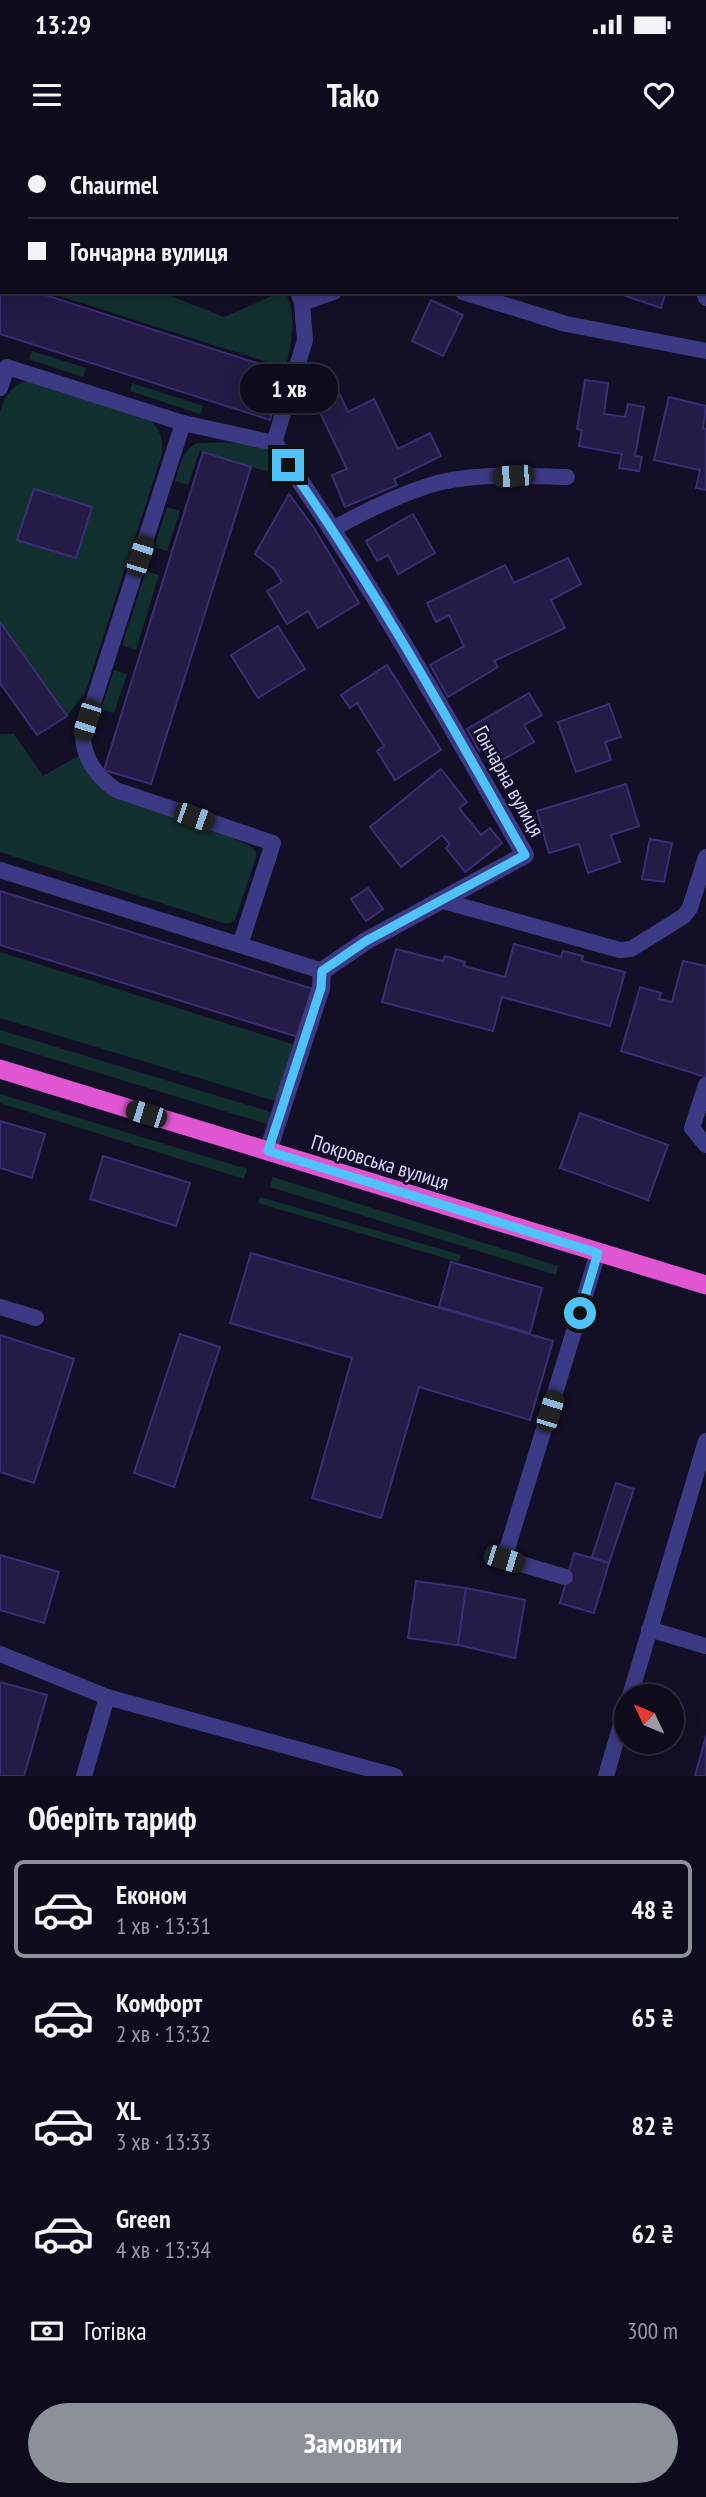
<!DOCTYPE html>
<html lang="uk">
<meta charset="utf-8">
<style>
body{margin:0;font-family:"PT Sans Narrow",sans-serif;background:#1c1929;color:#f1f3f6;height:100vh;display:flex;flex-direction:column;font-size:26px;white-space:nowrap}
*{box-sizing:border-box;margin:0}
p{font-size:23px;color:#9b9ba3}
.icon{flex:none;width:38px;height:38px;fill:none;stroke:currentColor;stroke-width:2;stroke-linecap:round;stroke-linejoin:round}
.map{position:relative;height:1636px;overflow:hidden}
.side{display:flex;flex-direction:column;background:#0e0b1c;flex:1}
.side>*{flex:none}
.guide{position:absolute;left:0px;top:0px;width:707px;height:154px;box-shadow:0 4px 18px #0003,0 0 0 2px #2e2b3b;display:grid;align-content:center;height:154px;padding:0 28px;background:#0e0b1c}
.needle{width:46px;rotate:314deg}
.fabs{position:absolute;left:614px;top:1544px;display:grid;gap:14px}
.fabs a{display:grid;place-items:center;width:70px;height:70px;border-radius:50%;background:#0e0b1c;box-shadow:0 4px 18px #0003,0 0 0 2px #2e2b3b;font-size:35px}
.end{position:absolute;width:32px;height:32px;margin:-16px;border:9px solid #4fc3f7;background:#111;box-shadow:0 0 0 4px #111}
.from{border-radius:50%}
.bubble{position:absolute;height:49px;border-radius:24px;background:#0e0b1c;box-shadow:0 4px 18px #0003,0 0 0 2px #2e2b3b;font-size:23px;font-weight:700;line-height:49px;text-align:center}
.car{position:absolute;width:21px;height:42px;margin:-21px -10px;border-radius:9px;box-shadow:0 0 5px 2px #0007;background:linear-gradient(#222 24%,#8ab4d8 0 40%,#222 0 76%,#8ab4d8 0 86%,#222 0)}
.guide b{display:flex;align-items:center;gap:24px;height:66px;font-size:26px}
.guide b+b{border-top:2px solid #2e2b3b}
.guide i{width:18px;height:18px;background:#f1f3f6}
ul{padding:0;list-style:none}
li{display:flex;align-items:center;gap:21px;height:98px;margin:0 14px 10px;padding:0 14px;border:4px solid transparent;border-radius:10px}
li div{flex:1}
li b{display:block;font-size:26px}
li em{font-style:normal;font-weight:700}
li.current{border-color:#8c9099}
li>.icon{width:63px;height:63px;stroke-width:1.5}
h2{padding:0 28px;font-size:32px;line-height:84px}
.pay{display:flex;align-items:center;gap:18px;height:77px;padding:0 28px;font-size:26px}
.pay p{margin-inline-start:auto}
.button{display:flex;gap:14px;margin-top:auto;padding:14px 28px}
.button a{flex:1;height:80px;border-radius:42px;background:#8c9099;color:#fff;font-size:28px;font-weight:700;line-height:80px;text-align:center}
.status{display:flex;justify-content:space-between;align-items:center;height:49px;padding:0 35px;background:#0e0b1c;direction:ltr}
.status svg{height:19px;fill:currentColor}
header{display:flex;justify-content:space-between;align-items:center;height:91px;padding:0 28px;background:#0e0b1c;font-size:32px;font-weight:700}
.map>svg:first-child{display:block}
.green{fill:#12302f}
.building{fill:#241b47;stroke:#3b2d73;stroke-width:2}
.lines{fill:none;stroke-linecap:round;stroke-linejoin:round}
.service{stroke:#3d3a85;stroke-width:16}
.minor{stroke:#3d3a85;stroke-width:18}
.trunk{stroke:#e055d1;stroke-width:19}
.route{stroke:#4fc3f7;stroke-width:9}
.labels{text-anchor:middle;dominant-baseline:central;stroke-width:5;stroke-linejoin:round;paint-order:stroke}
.street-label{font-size:21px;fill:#d9d4ff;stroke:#130f26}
</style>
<div class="status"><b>13:29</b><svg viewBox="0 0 49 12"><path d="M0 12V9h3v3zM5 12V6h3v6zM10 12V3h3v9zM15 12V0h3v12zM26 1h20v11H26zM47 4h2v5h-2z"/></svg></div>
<header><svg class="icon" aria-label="menu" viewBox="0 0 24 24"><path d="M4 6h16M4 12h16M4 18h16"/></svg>Tako<svg class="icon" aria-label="heart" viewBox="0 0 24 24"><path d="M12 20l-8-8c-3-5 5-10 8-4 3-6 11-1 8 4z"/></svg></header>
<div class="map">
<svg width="706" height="1636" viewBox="0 0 706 1636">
<rect width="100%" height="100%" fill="#130f26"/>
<g class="green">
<path d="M47,152H161L224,177L281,152L286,154C298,176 290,204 286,228Z"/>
<path d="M32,211L86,228L83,237L29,219Z"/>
<path d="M29,241L148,279C160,286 163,301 162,314L85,553L67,576L0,482V271C5,256 12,244 29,241Z"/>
<path d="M132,243L203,266L200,274L130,251Z"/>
<path d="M197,303C220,303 285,296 277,335L200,310L188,345L175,341C180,326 182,310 197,303Z"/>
<path d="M167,367L180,371L167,411L154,407Z"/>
<path d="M146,431L159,435L136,510L122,505Z"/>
<path d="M114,530L127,534L114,573L101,569Z"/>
<path d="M0,594H14L43,636L78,616L83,626L252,707L257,714L235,780L230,783H224L0,712Z"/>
<path d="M0,812L295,905L275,961L0,878Z"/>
<path d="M0,890L271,972L267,984L0,903Z"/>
<path d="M0,954L247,1029L244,1039L0,963Z"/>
<path d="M273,1037L558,1126L556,1135L270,1047Z"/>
<path d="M260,1057L461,1115L458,1122L258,1063Z"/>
</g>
<g class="building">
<path d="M207,0H260L206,2Z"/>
<path d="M516,0H568L516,2Z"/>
<path d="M601,0H633V2Z"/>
<path d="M0,141L2,152H36L285,232L270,280L0,194Z"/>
<path d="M614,152H666L661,168Z"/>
<path d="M431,160L463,175L443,216L412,201Z"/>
<path d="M585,240L608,243L604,274L625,277L628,264L644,267L635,316L642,317L639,331L619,328L622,314L579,306L582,290L577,289Z"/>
<path d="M339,253L348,272L374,259L398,309L430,293L441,316L394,339L397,345L345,367L332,335L347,329L316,264Z"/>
<path d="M669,257L706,266L703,288L706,289V350L696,348L700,330L654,320Z"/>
<path d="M203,312L251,327L151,644L104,630Z"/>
<path d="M34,349L92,367L76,418L17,400Z"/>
<path d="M289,354L314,388L359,463L318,488L308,471L287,484L267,451L282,442L274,429L255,414Z"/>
<path d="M413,374L435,413L398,434L388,415L377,421L366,401Z"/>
<path d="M568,418L581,444L551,460L565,488L494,521L498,527L448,557L430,525L464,506L449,475L436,482L427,463L505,425L514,443Z"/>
<path d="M0,482L67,576L37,595L0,543Z"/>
<path d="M278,486L305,529L258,558L231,515Z"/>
<path d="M387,525L441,610L395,640L377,611L384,606L357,563L350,568L341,555Z"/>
<path d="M529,553L542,575L524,585L534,602L493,625L484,608L479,611L467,589Z"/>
<path d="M609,564L621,597L605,602L611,620L576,632L558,582Z"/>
<path d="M441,629L467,662L459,668L481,695L490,688L502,703L465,732L446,708L450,704L442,695L401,727L370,687Z"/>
<path d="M626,644L639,686L611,695L620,722L588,733L579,704L549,713L537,671Z"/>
<path d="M650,699L672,703L664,742L642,739Z"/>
<path d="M368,748L383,769L366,781L351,759Z"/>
<path d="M0,751L313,849L298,897L0,805Z"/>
<path d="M514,804L561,817L563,811L583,816L582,821L625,832L610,886L502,857L493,891L382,862L396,809L443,821L445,816L465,822L464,826L505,837Z"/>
<path d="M683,821L706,826V937L621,911L640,847L661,853L659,859L672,862Z"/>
<path d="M580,973L668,1005L648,1060L560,1028Z"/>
<path d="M0,981L45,994L32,1038L0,1028Z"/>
<path d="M103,1016L190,1043L176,1086L90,1059Z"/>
<path d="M251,1113L553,1201L530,1280L419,1247L381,1378L312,1358L352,1218L230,1183Z"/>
<path d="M451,1122L542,1148L530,1193L439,1167Z"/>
<path d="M180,1194L220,1207L174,1347L134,1333Z"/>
<path d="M0,1195L74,1219L34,1343L0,1332Z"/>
<path d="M616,1343L634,1349L609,1423L592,1417Z"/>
<path d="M574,1413L609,1423L594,1473L560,1463Z"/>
<path d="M0,1415L59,1432L44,1483L0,1470Z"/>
<path d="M416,1441L466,1448L458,1505L408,1498Z"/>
<path d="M466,1448L525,1460L515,1518L458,1505Z"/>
<path d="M0,1542L47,1555L24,1636H0Z"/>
<path d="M706,1596V1636H695Z"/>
</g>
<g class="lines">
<g class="service">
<path d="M189,2V0"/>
<path d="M340,2L341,0"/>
<path d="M0,98L2,99"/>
<path d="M463,152L566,184L706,211"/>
<path d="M704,152L706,158"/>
<path d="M302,163L334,152"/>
<path d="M0,248L7,227L183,283L83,594C83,619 96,636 116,650L273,703L240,805L322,831"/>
<path d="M183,283L274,303L305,200L302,163L298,152"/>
<path d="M333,389C363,372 394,357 427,346C470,332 522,336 567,337"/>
<path d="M0,730L240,805"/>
<path d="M443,761L620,810L631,809L684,776L690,768L706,717"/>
<path d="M706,945L692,988L706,1005"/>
<path d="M0,1167L36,1178"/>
<path d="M565,1437L504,1419L598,1113"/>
<path d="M649,1489L706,1506"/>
<path d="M0,1514L107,1557L395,1636"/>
<path d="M630,1556L706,1301"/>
<path d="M84,1636L107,1557"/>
<path d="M606,1636L626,1567"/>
</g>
<g class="minor">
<path d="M7,2L8,0"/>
<path d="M268,1011L321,848L322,831L366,801L525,715C446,575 366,435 274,303"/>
</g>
<path class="trunk" d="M0,929L706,1145"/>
</g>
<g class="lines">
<path class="route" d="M288,325C376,449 450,583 525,715L366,801L322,831L321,848L268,1011L598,1113L580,1173"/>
</g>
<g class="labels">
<g class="street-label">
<text transform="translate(509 641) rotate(61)">Гончарна вулиця</text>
<text transform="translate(380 1022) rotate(17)">Покровська вулиця</text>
</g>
</g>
</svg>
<div class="fabs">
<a><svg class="needle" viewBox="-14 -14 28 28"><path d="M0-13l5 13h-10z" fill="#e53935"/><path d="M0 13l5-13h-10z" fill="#9b9ba3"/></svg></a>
</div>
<i class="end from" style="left:580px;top:1173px"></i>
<i class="end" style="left:288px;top:325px"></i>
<div class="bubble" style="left:240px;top:224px;width:98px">1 хв</div>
<i class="car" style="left:513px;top:336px;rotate:266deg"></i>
<i class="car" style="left:140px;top:416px;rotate:18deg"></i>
<i class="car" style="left:87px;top:580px;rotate:198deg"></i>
<i class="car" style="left:194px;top:677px;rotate:109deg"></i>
<i class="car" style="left:146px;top:974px;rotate:287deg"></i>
<i class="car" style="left:550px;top:1271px;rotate:17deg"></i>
<i class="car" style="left:504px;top:1419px;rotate:107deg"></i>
<div class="guide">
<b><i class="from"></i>Chaurmel</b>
<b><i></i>Гончарна вулиця</b>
</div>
</div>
<section class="side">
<h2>Оберіть тариф</h2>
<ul>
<li class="current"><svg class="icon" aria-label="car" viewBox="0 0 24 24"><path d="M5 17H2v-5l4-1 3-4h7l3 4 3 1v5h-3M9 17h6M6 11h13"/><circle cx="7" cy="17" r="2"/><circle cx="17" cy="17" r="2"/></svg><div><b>Економ</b><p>1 хв · 13:31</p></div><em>48 ₴</em></li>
<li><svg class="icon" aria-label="car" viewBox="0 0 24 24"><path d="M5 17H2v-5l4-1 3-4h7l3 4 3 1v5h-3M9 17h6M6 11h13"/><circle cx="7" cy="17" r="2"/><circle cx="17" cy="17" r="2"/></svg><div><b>Комфорт</b><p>2 хв · 13:32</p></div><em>65 ₴</em></li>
<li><svg class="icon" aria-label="car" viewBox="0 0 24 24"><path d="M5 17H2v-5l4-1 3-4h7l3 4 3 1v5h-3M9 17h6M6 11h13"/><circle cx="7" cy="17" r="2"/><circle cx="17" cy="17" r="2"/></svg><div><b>XL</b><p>3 хв · 13:33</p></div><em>82 ₴</em></li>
<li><svg class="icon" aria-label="car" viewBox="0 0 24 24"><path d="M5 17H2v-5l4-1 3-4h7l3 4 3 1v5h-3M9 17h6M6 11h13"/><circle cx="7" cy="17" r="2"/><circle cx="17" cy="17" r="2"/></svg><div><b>Green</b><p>4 хв · 13:34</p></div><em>62 ₴</em></li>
</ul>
<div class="pay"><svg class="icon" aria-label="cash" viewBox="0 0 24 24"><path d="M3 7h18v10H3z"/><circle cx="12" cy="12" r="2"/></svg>Готівка<p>300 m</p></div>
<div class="button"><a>Замовити</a></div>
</section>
